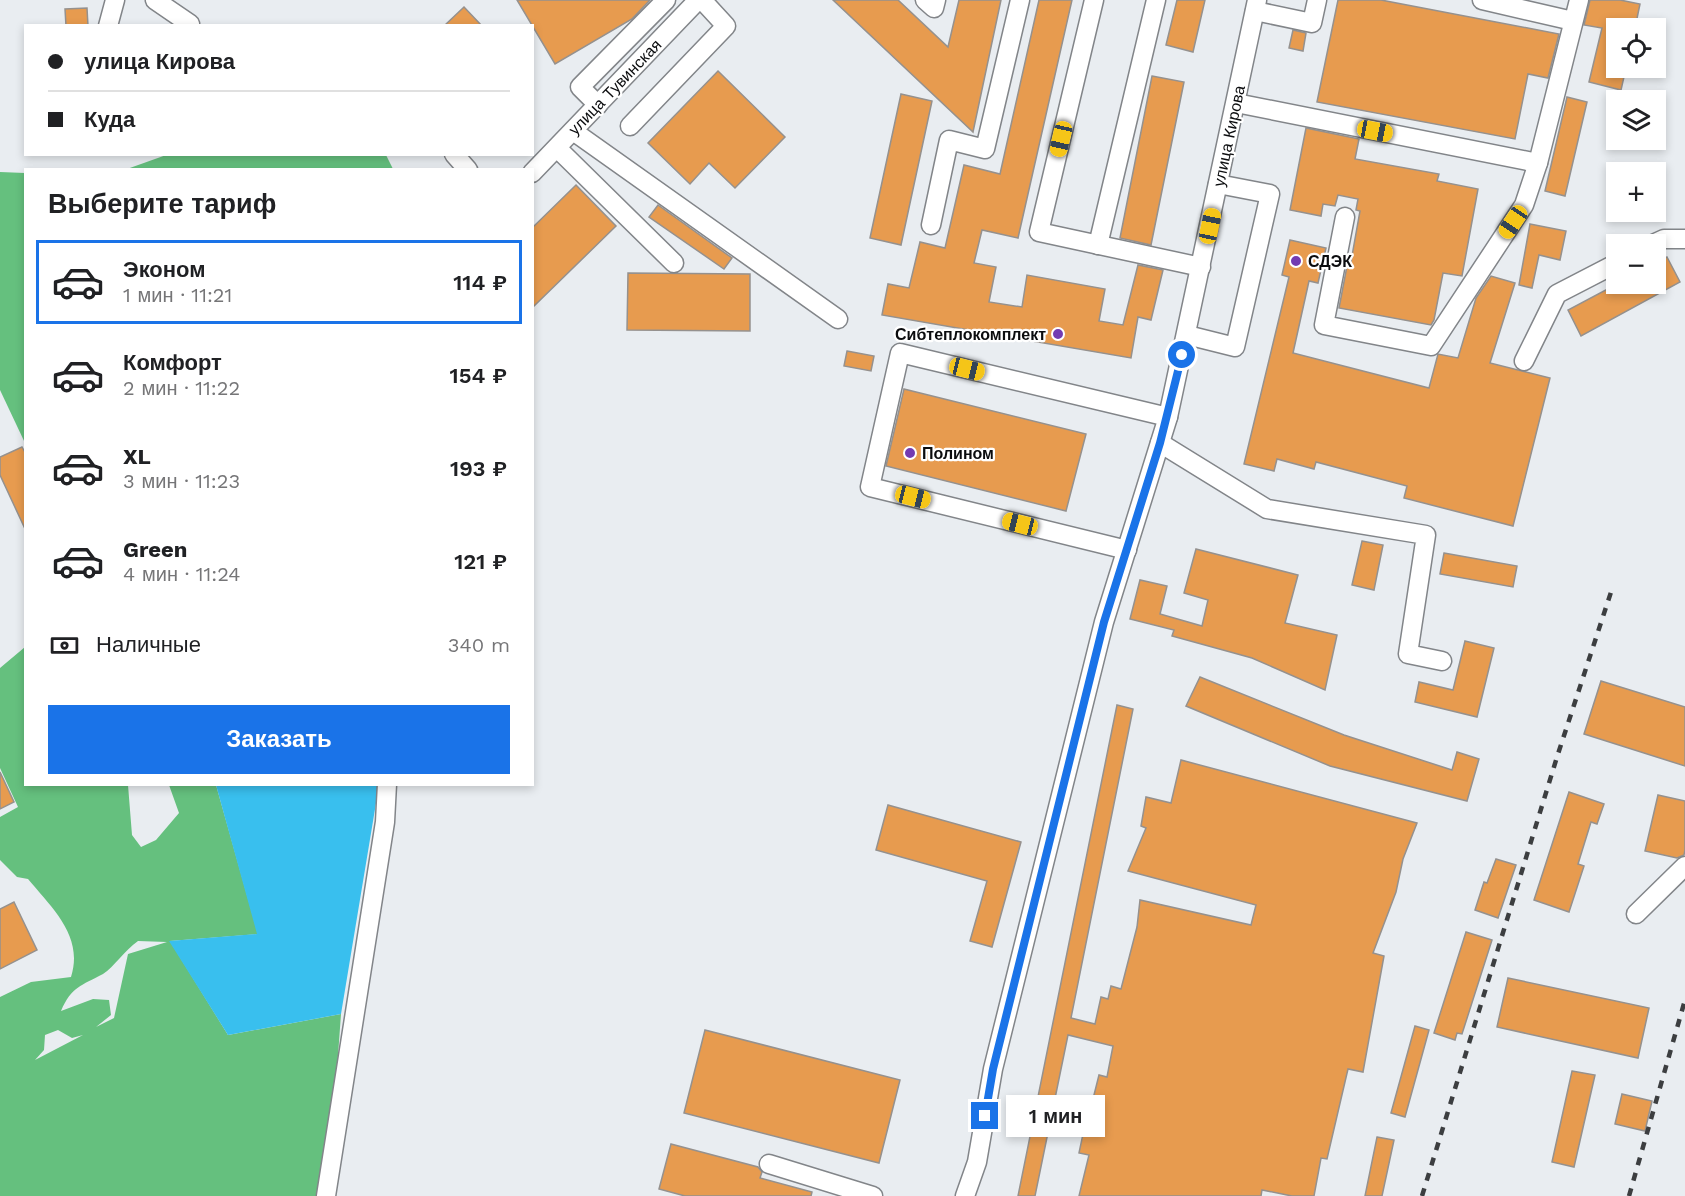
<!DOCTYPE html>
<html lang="ru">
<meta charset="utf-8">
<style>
body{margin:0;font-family:"Work Sans",sans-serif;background:#f2f2f2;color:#202124;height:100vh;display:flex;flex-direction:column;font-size:22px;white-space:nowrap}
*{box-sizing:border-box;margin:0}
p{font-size:20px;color:#757577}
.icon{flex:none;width:33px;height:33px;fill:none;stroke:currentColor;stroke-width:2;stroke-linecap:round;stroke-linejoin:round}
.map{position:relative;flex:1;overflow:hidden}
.details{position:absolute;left:24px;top:168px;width:510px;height:618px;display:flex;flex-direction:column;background:#fff;border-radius:0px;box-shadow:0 3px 9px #0003}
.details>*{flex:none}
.top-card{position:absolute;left:24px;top:24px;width:510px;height:132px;border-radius:0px;box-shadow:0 3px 9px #0003;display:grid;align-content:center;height:132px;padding:0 24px;background:#fff}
.controls{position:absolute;left:1606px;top:18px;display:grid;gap:12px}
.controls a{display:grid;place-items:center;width:60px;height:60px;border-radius:0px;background:#fff;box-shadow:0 3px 9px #0003;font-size:30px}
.end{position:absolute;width:27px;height:27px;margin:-14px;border:8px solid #1a73e8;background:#fff;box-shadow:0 0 0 3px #fff}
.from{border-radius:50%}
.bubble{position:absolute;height:42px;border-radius:0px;background:#fff;box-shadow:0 3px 9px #0003;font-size:20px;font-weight:600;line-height:42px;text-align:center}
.car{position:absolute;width:18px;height:36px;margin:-18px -9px;border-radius:8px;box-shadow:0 0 4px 2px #0007;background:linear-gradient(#f5c518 24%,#345 0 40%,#f5c518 0 76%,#345 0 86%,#f5c518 0)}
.top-card b{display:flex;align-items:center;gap:21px;height:57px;font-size:22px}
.top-card b+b{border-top:2px solid #e0e0e0}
.top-card i{width:15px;height:15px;background:#202124}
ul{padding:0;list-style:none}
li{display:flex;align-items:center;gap:18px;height:84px;margin:0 12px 9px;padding:0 12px;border:3px solid transparent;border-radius:0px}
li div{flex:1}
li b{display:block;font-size:22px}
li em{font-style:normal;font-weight:600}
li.current{border-color:#1a73e8}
li>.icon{width:54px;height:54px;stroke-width:1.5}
h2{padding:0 24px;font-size:27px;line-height:72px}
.pay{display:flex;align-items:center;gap:15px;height:66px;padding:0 24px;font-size:22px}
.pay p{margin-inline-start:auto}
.primary-button{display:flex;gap:12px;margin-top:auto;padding:12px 24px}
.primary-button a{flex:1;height:69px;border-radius:0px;background:#1a73e8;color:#fff;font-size:24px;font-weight:600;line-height:69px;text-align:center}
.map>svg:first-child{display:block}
.forest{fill:#65c07e;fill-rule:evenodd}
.water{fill:#39bfee}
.building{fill:#e79b4f;stroke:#95918e;stroke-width:1.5}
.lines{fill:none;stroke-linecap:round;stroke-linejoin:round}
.minor-casing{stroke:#828589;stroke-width:21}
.minor{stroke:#fff;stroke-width:18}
.rail{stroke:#3c3e40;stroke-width:4.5;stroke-dasharray:8 8;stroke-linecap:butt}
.route{stroke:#1a73e8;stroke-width:8}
.poi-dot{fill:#733bb2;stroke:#fff;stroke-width:2}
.labels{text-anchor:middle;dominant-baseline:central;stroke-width:4.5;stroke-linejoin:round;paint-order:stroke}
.street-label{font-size:16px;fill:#0b0c0e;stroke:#fff}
.poi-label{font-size:16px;font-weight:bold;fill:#0b0c0e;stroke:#fff;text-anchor:start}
</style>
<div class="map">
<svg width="1685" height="1196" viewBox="0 0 1685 1196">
<rect width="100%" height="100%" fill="#e9edf1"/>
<g class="forest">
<path d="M169,154L386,155L393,169H127Z"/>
<path d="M0,172L25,173V443L0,390Z"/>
<path d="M25,647L26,784L128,785L132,835L141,847L156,840L179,813L169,785H216L258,934L170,941L228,1035L341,1014L333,1125L321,1196H0V997L31,982L71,977C84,936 52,908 28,879L17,877L0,860V817L18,807L0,768V668ZM138,941L167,942L128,954L114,1018L96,1027L111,1015L109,1000L93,999L61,1011C72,986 81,986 103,974C114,967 125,950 138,941ZM58,1030L72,1038L83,1035L35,1060L44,1050L45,1035Z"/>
</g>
<path class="water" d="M216,785H379L341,1014L228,1035L169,941L257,934Z"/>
<g class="building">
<path d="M517,0H650L632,19L555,64Z"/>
<path d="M833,0H898L948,47L959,0H1001L973,132Z"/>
<path d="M1039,0H1072L1018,238L982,230L974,263L996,267L989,302L1022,307L1027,275L1105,289L1099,321L1123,325L1138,265L1163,270L1151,320L1138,317L1131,358L882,315L888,284L909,288L920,242L945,248L964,165L1000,174Z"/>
<path d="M1177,0H1205L1193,52L1166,45Z"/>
<path d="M1338,0H1381L1559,34L1548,78L1528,74L1515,139L1317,102Z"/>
<path d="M1590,0H1620L1640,4L1635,28H1617V68H1626L1621,90L1589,82L1602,28L1584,25Z"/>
<path d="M464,7L482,26H444Z"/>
<path d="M87,8L88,26H66L65,9Z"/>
<path d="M1293,30L1306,33L1303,51L1289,48Z"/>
<path d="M718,71L785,137L735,188L709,163L690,184L648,143Z"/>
<path d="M1152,76L1184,82L1151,245L1120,238Z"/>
<path d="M901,94L932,101L901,245L870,238Z"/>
<path d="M1567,97L1587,102L1565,196L1545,191Z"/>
<path d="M1306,128L1359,139L1355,159L1439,174L1437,181L1478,189L1462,276L1443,273L1434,320L1431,325L1339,308L1347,266L1350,267L1360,211L1356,210L1358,199L1338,195L1335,206L1323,204L1321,216L1290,210Z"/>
<path d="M576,185L616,226L532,308V228Z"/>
<path d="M658,205L732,258L724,269L649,217Z"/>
<path d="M1530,224L1566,231L1560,260L1539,255L1532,288L1519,285Z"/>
<path d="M1290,240L1326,248L1318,283L1309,281L1293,353L1429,388L1438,354L1458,358L1476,298L1491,276L1515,283L1490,363L1550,378L1513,526L1404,498L1407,486L1316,462L1314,469L1277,459L1274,471L1244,464L1289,277L1282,275Z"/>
<path d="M1667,257L1680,282L1581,336L1568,310L1617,284H1656V262Z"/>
<path d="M628,273L750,274V331L627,330Z"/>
<path d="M847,351L874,356L871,371L844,366Z"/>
<path d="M904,389L1086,434L1066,511L886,466Z"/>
<path d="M22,447L26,454V531L0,475V457Z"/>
<path d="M1362,541L1383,545L1374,590L1352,585Z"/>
<path d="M1196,549L1298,575L1285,623L1337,635L1325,690L1252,658L1172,636L1174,630L1130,619L1140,580L1167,586L1160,614L1202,626L1208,600L1184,593Z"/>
<path d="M1444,553L1517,566L1513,587L1440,574Z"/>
<path d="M1465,641L1494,648L1477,717L1415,702L1419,682L1453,690Z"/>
<path d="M1200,677L1344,735L1452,770L1457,752L1479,759L1467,801L1330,766L1186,706Z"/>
<path d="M1601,681L1685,707V766L1584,734Z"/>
<path d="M1117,705L1133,709L1071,1018L1095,1024L1101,997L1108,999L1111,986L1121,989L1137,927L1140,900L1251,925L1256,905L1128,871L1146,828L1141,826L1146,797L1171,803L1181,760L1417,823L1403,859L1396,892L1373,953L1384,956L1363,1072L1348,1069L1327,1159L1321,1158L1314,1196H1292L1262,1190L1261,1196H1079L1089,1155L1079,1153L1083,1134L1090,1135L1096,1104L1092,1103L1099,1075L1107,1077L1113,1046L1068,1035L1035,1196H1018Z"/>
<path d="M0,772L14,802L0,809Z"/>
<path d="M1569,792L1604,804L1597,824L1591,822L1578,864L1584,866L1569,912L1534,900Z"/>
<path d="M1658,795L1685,801V850L1684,855L1677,858L1645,851Z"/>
<path d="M888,805L1021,842L992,947L970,941L987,881L876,850Z"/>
<path d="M1496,859L1516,865L1498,918L1475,910L1484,882L1487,883Z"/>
<path d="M14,902L37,950L0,969V909Z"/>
<path d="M1466,932L1492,940L1462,1034L1457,1033L1455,1040L1434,1033Z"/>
<path d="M1508,978L1649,1008L1638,1058L1497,1027Z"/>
<path d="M1415,1026L1429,1030L1405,1117L1391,1113Z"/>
<path d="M705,1030L900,1080L879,1163L684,1113Z"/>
<path d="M1572,1071L1595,1075L1574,1167L1552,1162Z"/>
<path d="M1622,1094L1652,1101L1645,1131L1615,1124Z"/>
<path d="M1377,1137L1394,1140L1382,1196H1365Z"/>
<path d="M671,1144L758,1167L762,1172L760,1178L812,1192L811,1196H685L659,1189Z"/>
</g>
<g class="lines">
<defs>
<g id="minor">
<path d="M155,0L190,24"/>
<path d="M925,0L934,8L936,0"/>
<path d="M1094,0L1039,232L1201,267"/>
<path d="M1482,0L1573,21"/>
<path d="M1255,11L1312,23L1317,0"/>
<path d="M108,26L115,0"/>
<path d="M1236,103L1538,163"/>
<path d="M598,105L580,87L666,0"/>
<path d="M630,126L726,26L702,0"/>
<path d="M573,131L838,319"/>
<path d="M557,148L674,263"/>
<path d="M454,154L468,170"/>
<path d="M532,173L698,0"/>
<path d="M1345,217L1324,325L1431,346L1524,205L1538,163L1579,0"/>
<path d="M931,225L949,140L985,149L1020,0"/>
<path d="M1653,244L1664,239H1685"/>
<path d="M1098,245L1156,0"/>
<path d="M1187,335L1235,347L1270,194L1218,184"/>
<path d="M1524,361L1557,294L1617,263"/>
<path d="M1160,443L1267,509L1426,535L1408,654L1442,661"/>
<path d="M1127,550L870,487L900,353L1168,417"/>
<path d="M1636,914L1685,866"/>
<path d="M769,1164L873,1196"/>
<path d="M326,1196L385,822L387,784"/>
<path d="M965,1196L977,1162L993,1069L1104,622L1168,417L1257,0"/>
</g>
</defs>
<use href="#minor" class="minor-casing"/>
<use href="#minor" class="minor"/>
<g class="rail">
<path d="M1422,1196L1557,757L1613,586"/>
<path d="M1629,1196L1685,1000"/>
</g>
</g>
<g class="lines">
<path class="route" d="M985,1116L993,1069L1104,622L1160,443L1182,355"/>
</g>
<g class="poi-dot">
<circle cx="1296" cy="261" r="6"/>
<circle cx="1058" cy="334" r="6"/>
<circle cx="910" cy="453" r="6"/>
</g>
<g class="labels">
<g class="street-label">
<text transform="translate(615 87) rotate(-46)">улица Тувинская</text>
<text transform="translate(1229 136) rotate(-78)">улица Кирова</text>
</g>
<g class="poi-label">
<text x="1308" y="261">СДЭК</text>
<text x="1046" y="334" text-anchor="end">Сибтеплокомплект</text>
<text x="922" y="453">Полином</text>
</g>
</g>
</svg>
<div class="controls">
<a><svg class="icon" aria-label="locate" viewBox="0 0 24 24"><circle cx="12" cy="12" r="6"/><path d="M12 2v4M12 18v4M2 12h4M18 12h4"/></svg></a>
<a><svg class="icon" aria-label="layers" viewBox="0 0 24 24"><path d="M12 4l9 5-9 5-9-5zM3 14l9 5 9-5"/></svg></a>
<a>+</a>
<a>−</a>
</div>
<i class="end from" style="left:1182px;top:355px"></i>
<i class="end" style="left:985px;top:1116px"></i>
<div class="bubble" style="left:1006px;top:1095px;width:99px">1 мин</div>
<i class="car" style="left:1375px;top:131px;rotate:101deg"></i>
<i class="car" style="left:1061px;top:139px;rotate:193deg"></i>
<i class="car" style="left:1513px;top:222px;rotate:214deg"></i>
<i class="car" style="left:1210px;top:226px;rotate:12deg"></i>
<i class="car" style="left:967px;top:369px;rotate:104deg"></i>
<i class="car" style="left:913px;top:497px;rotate:104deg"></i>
<i class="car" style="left:1020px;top:524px;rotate:284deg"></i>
<div class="top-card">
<b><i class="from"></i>улица Кирова</b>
<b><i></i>Куда</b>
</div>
<section class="details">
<h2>Выберите тариф</h2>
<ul>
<li class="current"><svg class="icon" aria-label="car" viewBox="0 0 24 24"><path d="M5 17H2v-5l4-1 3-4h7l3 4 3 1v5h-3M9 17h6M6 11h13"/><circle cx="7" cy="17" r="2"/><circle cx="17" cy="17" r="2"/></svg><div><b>Эконом</b><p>1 мин · 11:21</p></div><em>114 ₽</em></li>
<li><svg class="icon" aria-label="car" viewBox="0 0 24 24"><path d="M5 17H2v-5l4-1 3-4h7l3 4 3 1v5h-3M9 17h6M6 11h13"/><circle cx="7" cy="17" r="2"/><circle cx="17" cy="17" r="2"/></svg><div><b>Комфорт</b><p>2 мин · 11:22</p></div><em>154 ₽</em></li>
<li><svg class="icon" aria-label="car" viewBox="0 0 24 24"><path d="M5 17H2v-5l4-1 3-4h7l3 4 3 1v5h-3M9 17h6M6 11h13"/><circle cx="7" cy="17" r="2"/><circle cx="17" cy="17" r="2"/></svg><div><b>XL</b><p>3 мин · 11:23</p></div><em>193 ₽</em></li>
<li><svg class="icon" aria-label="car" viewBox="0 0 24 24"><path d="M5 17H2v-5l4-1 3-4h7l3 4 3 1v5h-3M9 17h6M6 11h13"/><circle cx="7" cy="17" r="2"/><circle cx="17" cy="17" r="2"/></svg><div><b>Green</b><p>4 мин · 11:24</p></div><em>121 ₽</em></li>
</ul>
<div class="pay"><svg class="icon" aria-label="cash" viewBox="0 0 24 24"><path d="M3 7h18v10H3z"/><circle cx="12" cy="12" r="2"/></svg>Наличные<p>340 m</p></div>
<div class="primary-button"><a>Заказать</a></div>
</section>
</div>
